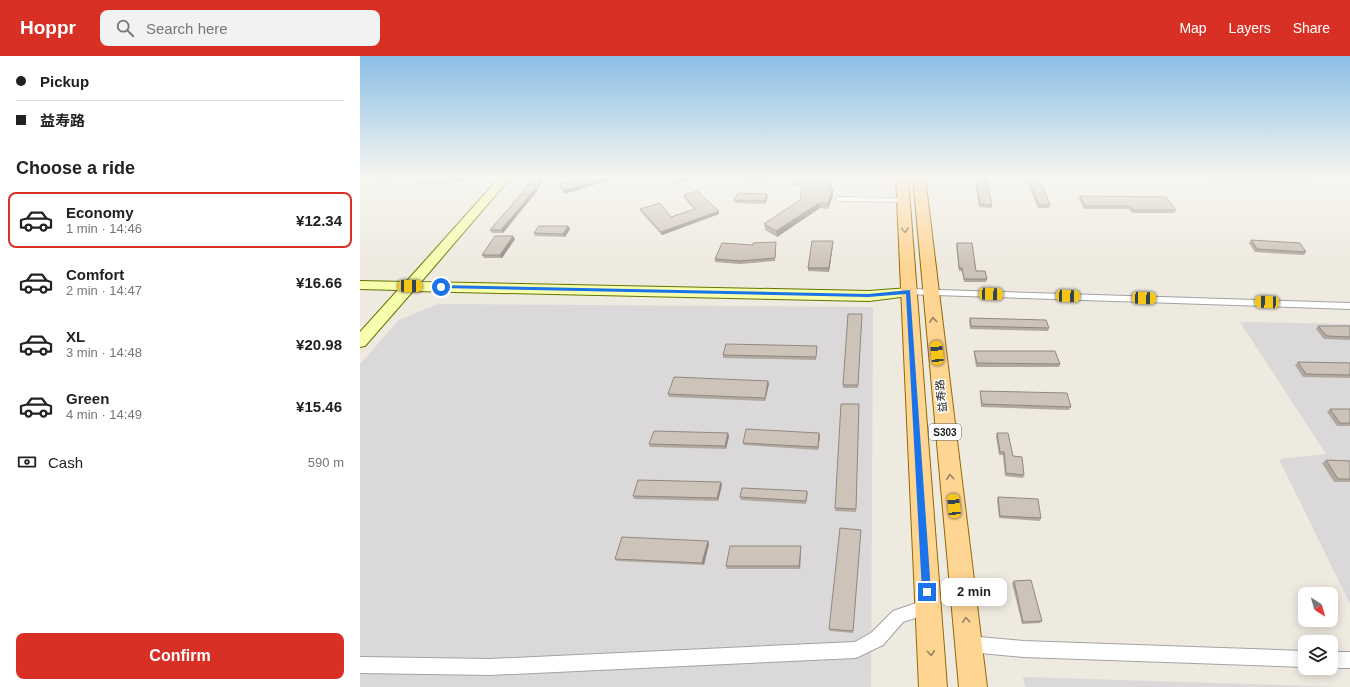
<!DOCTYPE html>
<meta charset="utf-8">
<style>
body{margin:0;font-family:Helvetica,"Noto Sans SC",sans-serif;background:#f2f2f2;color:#222;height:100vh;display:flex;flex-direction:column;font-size:15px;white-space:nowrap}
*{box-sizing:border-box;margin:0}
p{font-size:13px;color:#767676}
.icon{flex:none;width:22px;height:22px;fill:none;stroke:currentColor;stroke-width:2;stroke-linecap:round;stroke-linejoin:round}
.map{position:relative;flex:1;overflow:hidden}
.sheet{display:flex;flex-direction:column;background:#fff;width:360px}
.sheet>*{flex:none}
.hud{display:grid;align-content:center;height:88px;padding:0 16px;background:#fff}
.needle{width:26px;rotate:143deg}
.fabs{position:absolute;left:938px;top:531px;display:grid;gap:8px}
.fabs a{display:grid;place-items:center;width:40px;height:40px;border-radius:8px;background:#fff;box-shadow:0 2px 10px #0003;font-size:20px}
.end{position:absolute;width:18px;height:18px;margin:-9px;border:5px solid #1a73e8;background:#fff;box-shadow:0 0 0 2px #fff}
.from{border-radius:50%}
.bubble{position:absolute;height:28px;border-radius:8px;background:#fff;box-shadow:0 2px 10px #0003;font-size:13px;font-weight:800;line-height:28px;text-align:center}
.car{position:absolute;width:12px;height:24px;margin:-12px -6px;border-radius:5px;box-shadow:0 0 3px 1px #0007;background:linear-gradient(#f5c518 24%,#345 0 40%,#f5c518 0 76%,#345 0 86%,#f5c518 0)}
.hud b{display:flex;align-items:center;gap:14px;height:38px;font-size:15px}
.hud b+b{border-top:1px solid #e0e0e0}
.hud i{width:10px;height:10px;background:#222}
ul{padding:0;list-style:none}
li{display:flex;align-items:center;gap:12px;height:56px;margin:0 8px 6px;padding:0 8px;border:2px solid transparent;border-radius:8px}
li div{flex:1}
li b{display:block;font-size:15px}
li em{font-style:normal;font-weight:800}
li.current{border-color:#d93025}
li>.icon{width:36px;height:36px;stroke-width:1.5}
h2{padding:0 16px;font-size:18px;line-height:48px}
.pay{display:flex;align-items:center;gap:10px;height:44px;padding:0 16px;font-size:15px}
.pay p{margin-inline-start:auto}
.primary-button{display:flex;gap:8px;margin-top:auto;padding:8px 16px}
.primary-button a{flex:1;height:46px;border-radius:8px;background:#d93025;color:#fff;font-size:16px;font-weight:800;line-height:46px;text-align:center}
header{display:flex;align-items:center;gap:24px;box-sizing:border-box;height:56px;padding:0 20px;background:#d93025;color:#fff}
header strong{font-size:19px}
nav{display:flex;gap:22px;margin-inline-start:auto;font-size:14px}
.search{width:280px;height:36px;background:#f2f2f2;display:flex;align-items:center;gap:10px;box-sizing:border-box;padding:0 14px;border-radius:8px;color:#767676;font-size:15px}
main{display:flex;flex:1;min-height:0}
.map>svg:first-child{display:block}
.residential{fill:#dad8d8}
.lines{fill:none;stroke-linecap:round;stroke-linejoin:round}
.lane-casing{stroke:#a3a3a3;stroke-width:5.5}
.street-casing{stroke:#a3a3a3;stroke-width:2}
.secondary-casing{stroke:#647500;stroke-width:2}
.primary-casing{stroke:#936800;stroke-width:2}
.lane{stroke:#fff;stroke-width:4}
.street{fill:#fff;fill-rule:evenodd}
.secondary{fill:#f7feae;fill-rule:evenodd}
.primary{fill:#ffd594;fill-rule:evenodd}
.wall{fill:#b1a89f}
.shaded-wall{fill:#908882}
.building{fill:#cec3b9;stroke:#908882}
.oneway{stroke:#99825e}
.route{fill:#1a73e8}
.labels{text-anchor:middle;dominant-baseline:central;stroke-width:3;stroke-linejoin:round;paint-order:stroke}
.shield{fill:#fff;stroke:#606060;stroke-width:1}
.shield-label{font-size:10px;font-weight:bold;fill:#1c1c1c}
.street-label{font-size:11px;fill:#1c1c1c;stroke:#fff}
</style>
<header>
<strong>Hoppr</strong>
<div class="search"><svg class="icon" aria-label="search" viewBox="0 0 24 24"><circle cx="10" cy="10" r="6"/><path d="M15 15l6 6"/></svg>Search here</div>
<nav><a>Map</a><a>Layers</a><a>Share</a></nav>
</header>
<main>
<section class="sheet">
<div class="hud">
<b><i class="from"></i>Pickup</b>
<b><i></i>益寿路</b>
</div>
<h2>Choose a ride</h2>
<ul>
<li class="current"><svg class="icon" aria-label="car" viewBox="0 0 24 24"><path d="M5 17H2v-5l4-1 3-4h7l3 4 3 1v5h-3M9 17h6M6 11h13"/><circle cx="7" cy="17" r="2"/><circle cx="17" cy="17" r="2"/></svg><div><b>Economy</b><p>1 min · 14:46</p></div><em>¥12.34</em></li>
<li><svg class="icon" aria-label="car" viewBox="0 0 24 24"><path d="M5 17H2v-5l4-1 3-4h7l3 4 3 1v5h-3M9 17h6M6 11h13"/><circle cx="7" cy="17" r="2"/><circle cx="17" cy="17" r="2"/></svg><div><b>Comfort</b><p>2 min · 14:47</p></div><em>¥16.66</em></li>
<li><svg class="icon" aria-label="car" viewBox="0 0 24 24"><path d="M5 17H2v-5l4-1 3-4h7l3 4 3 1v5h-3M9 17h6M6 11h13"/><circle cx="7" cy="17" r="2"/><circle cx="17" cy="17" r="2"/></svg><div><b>XL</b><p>3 min · 14:48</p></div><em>¥20.98</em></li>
<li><svg class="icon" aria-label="car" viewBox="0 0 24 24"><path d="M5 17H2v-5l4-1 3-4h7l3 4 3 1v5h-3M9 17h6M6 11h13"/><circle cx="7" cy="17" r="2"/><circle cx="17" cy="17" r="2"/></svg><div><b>Green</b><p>4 min · 14:49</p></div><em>¥15.46</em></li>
</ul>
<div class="pay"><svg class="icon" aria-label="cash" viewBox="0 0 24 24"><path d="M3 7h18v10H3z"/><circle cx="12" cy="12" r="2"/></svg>Cash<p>590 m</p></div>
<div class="primary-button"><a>Confirm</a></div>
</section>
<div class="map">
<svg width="990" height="631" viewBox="0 0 990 631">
<rect width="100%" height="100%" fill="#eeeae0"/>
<g class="residential">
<path d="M843,121H953L967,134L850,131Z"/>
<path d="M78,248L513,251L511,631H0V308L39,264Z"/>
<path d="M880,266L990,268V548L919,403L966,398Z"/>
<path d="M663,621L982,631H665Z"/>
</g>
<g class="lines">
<defs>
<path id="lane" d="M478,143L543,144"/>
<g id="street">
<path d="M981,121H990V127Z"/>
<path d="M549,233L990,247V253L546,238L544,236L546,234Z"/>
<path d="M568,543L573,546L576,551L573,556L543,566L523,589L496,602L130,619L0,617V601L130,603L495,586L511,577L533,555Z"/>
<path d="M609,580L663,585L945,595V611L663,601L609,596L603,594L601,588L603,582Z"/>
<rect x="971" y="596" width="19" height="16"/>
</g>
<path id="secondary" d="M140,121H151L61,226L509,235L549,232L554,233L556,236L554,239L549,240L509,245L53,235L5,290L0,291V276L38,234L0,233V225L46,226Z"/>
<g id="primary">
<path d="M536,121H548L587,631H559Z"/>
<path d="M553,121H565L627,631H599Z"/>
</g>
</defs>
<use href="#lane" class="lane-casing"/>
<use href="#street" class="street-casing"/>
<use href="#secondary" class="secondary-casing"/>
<use href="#primary" class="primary-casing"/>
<use href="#lane" class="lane"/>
<use href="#street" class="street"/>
<use href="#secondary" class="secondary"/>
<use href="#primary" class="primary"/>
</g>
<g class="wall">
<path d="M0,121H33L29,125L0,124Z"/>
<path d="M110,121L105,126L59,127L57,124Z"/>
<path d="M173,121H186L179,131H177L178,134L143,177H132L130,174L168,130L167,128Z"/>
<path d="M309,121H337L316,128Z"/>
<path d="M380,121H411L409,126L380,124Z"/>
<path d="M614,121H626L632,149V152L619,151Z"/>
<path d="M665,121H679L690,149L689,152H678Z"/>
<path d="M467,123L471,129L470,133H473V139L468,153L460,152L417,181L405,174L404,168L440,144L442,130L432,129V124Z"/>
<path d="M324,139L359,158L302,179L281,156L280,153L311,161L334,153L324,142Z"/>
<path d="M720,140L816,154L814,157H772L769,153H724L719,143Z"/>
<path d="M408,141L405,148L375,147L374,144Z"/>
<path d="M208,170L210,173L205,181L175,180L174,177Z"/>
<path d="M155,183L142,202H124L122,199Z"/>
<path d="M891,184L946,196L944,199L895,196L889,187Z"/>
<path d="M416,186L415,205L380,208L355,206V203L393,189Z"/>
<path d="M597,187L616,215L627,223L626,226H604L602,215H599L596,190Z"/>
<path d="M473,188L469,216L448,215V212Z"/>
<path d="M502,258L498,332H483V329Z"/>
<path d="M610,262L689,272L688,275L610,273L609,265Z"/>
<path d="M958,270H990V284L964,283L956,273Z"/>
<path d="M457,290L456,304L363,302V299Z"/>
<path d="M614,295L700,308L699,311H616L614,298Z"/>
<path d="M938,306L990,307V322L943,321L935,309Z"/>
<path d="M409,328L405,345L309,341L308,338Z"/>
<path d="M620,335L711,351L709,354L621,351L620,338Z"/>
<path d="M499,348L496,456L475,455V452Z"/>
<path d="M970,353H990V370H977L967,356Z"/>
<path d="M637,377L653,400L664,419L663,422L645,420L643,399H639L636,380Z"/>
<path d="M369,380L366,393L290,391L289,388Z"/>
<path d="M460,380L458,394L384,389L383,387Z"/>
<path d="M966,404L990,405V426H974L962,407Z"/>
<path d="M362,429L358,445L274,443L273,440Z"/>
<path d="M447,435L448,438L446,448L381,444L380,441Z"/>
<path d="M638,441L681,462L680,465L639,462L637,444Z"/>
<path d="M501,474L493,577L470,575L469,573Z"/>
<path d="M348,485L349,488L344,509L257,505L255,503Z"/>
<path d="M441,492L440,513H367L366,510Z"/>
<path d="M654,525L682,565L680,567L662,568L652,527Z"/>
</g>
<g class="shaded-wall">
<path d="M28,121H33L29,125L27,122Z"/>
<path d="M105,121H110L105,126L103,123Z"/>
<path d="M183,121H186L179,131L177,128Z"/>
<path d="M251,121H262L204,138L203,135Z"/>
<path d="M327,121H337L316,128L315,125Z"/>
<path d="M471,123V129L469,139V133Z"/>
<path d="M177,131L178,134L143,177L141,174Z"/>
<path d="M473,133V139L468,153V147Z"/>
<path d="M407,138L408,141L405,148V145Z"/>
<path d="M459,147L460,152L417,181L416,175Z"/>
<path d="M359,155V158L302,179L301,176Z"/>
<path d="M208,170L210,173L205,181L203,178Z"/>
<path d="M153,180L155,183L142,202L140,199Z"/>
<path d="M473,185V188L469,216V212Z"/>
<path d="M408,325L409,328L405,345V342Z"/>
<path d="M368,377L369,380L366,393L365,390Z"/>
<path d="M459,377L460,380L458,394V391Z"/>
<path d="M361,426L362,429L358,445L357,442Z"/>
<path d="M348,485L349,488L344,509L342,507Z"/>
<path d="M441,490V492L440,513L439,510Z"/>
</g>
<g class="building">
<path d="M0,121H28L27,122Z"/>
<path d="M59,121H105L103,123L57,124Z"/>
<path d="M173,121H183L177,128H174L177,131L141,174H130L170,128H167Z"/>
<path d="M222,121H251L203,135L199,128Z"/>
<path d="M311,121H327L315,125Z"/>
<path d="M380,121H410L409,123Z"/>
<path d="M432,121H466V123H471L469,133H473L468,147H459L416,175L404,168L440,144L443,124H432Z"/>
<path d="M615,121H626L632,149L620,148Z"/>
<path d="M667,121H679L690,149H679Z"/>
<path d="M337,135L359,155L301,176L280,153L300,147L311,161L335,153L324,139Z"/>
<path d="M378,137L407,138L405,145L374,144Z"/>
<path d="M720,140L806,141L816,154H773L770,150H725Z"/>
<path d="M179,170H208L203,178L174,177Z"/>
<path d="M135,180H153L140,199H122Z"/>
<path d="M891,184L940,187L946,196L897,193Z"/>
<path d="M452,185H473L469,212H448Z"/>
<path d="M416,186L415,202L380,205L355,203L362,187L393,189V187Z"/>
<path d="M597,187H612L616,215H625L627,223H604L602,212H599Z"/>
<path d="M488,258H502L498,329H483Z"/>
<path d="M610,262L686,264L689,272L611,270Z"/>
<path d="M958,270H990V281L967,280Z"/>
<path d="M366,288L457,290L456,301L363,299Z"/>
<path d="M614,295H695L700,308L617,307Z"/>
<path d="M938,306L990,307V319L946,318Z"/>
<path d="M314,321L408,325L405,342L308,338Z"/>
<path d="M620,335L707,337L711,351L622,348Z"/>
<path d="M481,348H499L496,453L475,452Z"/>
<path d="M970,353H990V367H980Z"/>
<path d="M386,373L459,377L458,391L383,387Z"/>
<path d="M294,375L368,377L365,390L289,388Z"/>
<path d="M637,377H648L653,400L662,401L664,419L646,417L644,396H640Z"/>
<path d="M966,404L990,405V423H978Z"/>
<path d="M278,424L361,426L357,442L273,440Z"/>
<path d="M382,432L447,435L446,445L380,441Z"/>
<path d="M638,441L678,443L681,462L640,460Z"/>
<path d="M480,472L501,474L493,575L469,573Z"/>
<path d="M262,481L348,485L342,507L255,503Z"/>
<path d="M370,490H441L439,510H366Z"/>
<path d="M671,524L682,565L663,566L654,525Z"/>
</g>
<defs><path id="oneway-chevron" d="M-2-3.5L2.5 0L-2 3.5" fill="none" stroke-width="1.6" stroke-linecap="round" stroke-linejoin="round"/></defs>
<g class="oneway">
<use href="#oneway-chevron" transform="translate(545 174) rotate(87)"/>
<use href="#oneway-chevron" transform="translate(573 264) rotate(-96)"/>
<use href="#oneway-chevron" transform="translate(590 421) rotate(-96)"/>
<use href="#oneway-chevron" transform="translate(606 564) rotate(-96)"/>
<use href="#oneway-chevron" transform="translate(571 597) rotate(86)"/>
</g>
<linearGradient id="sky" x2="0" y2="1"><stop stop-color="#8abee5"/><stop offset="0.58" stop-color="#f7f6f1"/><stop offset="1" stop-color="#f7f6f1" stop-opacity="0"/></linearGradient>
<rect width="990" height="209" fill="url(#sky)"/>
<path class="route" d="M79,229L508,238L550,234L571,536L570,539L567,540L564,539L562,536L546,238L508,241L81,232L78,231Z"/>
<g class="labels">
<rect class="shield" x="569" y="368" width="32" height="16" rx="3"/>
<g class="shield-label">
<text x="585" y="376">S303</text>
</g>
<g class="street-label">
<text transform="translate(581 340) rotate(-96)">益寿路</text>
</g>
</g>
</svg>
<div class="fabs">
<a><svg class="needle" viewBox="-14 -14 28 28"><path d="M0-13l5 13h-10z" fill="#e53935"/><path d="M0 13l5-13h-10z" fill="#767676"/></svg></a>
<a><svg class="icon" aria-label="layers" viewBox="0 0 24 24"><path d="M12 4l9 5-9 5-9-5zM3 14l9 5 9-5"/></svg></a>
</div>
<i class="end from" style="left:81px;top:231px"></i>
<i class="end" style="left:567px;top:536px"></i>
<div class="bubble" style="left:581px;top:522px;width:66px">2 min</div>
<i class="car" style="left:50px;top:230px;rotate:91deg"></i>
<i class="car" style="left:631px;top:238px;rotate:92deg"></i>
<i class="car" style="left:708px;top:240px;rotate:92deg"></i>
<i class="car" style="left:784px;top:242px;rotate:92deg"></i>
<i class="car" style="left:907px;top:246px;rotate:272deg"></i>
<i class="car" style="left:577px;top:297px;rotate:354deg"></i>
<i class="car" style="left:594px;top:450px;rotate:354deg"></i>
</div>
</main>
